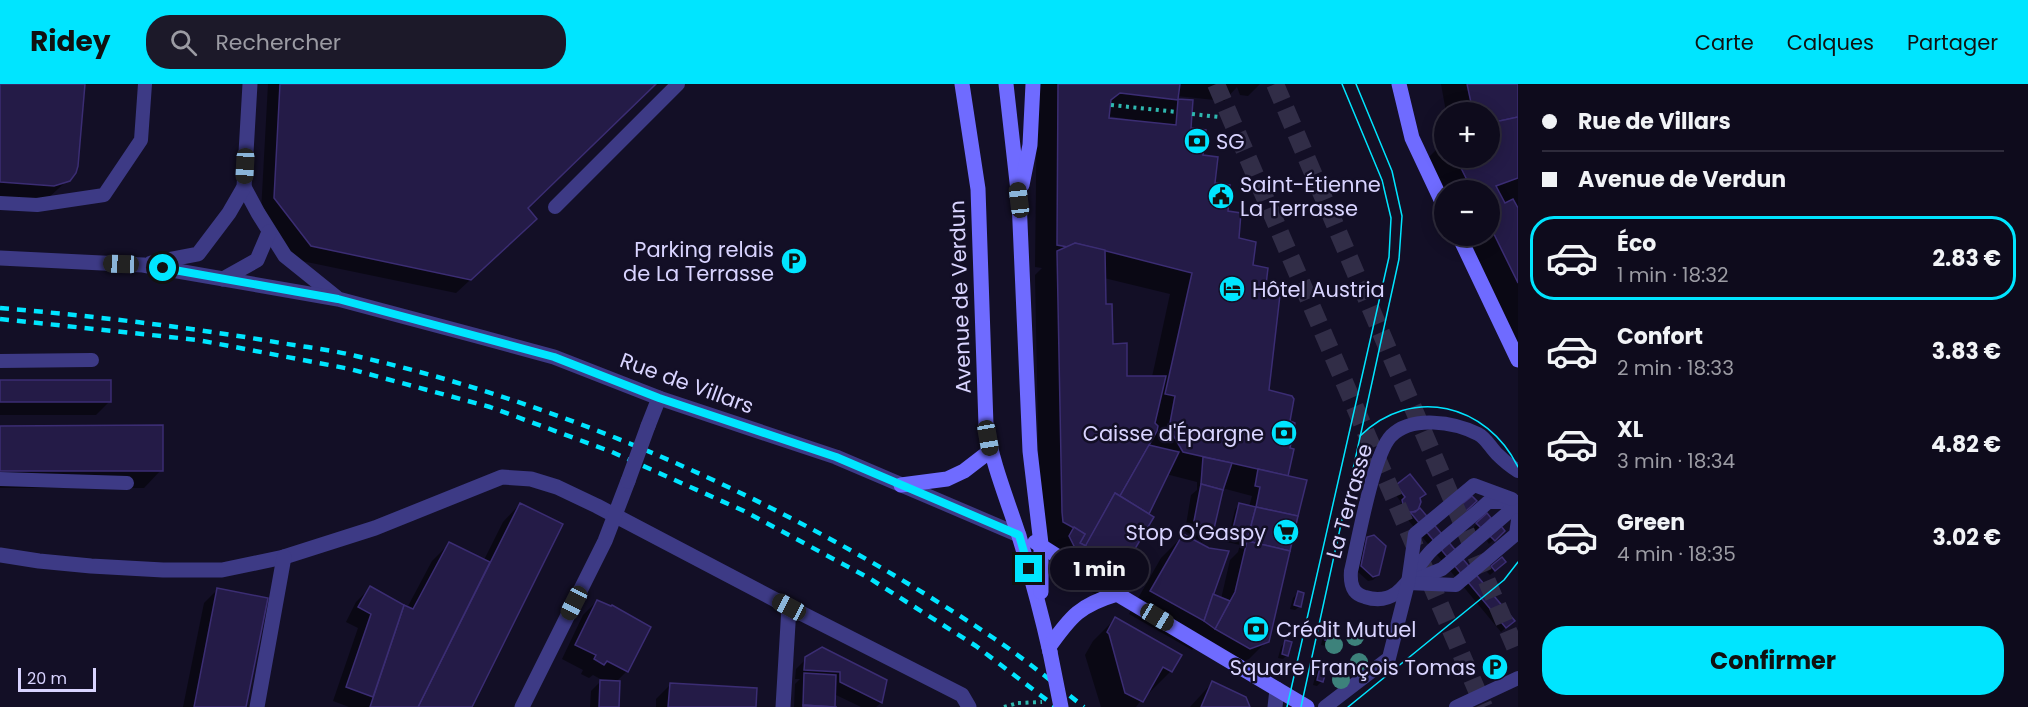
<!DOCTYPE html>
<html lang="fr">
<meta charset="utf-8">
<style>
body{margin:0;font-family:Poppins,sans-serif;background:#1c1929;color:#f1f3f6;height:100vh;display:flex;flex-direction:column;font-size:22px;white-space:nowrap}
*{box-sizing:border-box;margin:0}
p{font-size:20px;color:#9b9ba3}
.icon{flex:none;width:33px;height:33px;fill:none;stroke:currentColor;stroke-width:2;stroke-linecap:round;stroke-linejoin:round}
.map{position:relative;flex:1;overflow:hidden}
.side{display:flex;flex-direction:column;background:#0e0b1c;width:510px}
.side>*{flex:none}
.top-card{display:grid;align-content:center;height:132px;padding:0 24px;background:#0e0b1c}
.tools{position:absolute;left:1434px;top:18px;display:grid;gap:12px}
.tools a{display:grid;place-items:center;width:66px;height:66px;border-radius:50%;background:#0e0b1c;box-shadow:0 3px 15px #0003,0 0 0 2px #2e2b3b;font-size:30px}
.scale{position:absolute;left:18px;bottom:15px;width:78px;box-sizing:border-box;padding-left:6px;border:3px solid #d9d4ff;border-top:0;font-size:16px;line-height:21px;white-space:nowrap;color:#d9d4ff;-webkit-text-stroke:4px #130f26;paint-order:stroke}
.end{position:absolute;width:27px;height:27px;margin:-14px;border:8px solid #00e5ff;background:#111;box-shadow:0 0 0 3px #111}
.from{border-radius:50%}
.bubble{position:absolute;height:42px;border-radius:21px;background:#0e0b1c;box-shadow:0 3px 15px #0003,0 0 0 2px #2e2b3b;font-size:20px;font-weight:700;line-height:42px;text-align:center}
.car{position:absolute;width:18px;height:36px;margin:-18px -9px;border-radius:8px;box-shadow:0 0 4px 2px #0007;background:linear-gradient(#222 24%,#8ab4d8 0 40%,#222 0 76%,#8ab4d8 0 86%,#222 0)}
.top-card b{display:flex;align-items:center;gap:21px;height:57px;font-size:22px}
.top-card b+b{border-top:2px solid #2e2b3b}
.top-card i{width:15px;height:15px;background:#f1f3f6}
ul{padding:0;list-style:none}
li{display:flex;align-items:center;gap:18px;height:84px;margin:0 12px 9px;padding:0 12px;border:3px solid transparent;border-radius:24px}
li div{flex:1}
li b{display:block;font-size:22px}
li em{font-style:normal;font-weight:700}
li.selected{border-color:#00e5ff}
li>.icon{width:54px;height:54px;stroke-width:1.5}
.cta{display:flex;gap:12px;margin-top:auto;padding:12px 24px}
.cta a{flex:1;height:69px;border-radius:24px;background:#00e5ff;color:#111;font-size:24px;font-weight:700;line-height:69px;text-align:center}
header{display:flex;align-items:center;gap:36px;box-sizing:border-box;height:84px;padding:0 30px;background:#00e5ff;color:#111}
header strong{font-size:28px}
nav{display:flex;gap:33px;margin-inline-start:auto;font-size:21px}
.search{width:420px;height:54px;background:#1c1929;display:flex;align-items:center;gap:15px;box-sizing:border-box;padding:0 21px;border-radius:24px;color:#9b9ba3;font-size:22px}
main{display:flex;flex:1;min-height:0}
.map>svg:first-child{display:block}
.shadow{fill:#0007;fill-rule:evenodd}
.building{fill:#241b47;stroke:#3b2d73;stroke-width:1.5;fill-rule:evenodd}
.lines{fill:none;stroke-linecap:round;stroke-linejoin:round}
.highway-tunnel{stroke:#312d47;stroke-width:18;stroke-dasharray:18 9;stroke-linecap:butt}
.path{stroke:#2fb8b0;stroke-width:4;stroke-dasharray:3 4.5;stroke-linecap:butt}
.lane{stroke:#3d3a85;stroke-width:14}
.street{stroke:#3d3a85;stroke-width:15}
.secondary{stroke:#6f6bff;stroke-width:15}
.tram{stroke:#00e5ff;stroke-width:1.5}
.rail{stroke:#00e5ff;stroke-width:4.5;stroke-dasharray:9 8;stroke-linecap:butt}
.path-bridge{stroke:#2fb8b0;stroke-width:4;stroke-dasharray:3 4.5;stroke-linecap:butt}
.street-bridge{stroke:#3d3a85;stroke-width:15}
.secondary-bridge{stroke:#6f6bff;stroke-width:15}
.tree{fill:#3d827b}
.route{stroke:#00e5ff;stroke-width:8}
.labels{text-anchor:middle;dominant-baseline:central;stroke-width:5;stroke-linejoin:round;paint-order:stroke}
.poi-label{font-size:21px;fill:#d9d4ff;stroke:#130f26;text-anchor:start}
.street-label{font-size:21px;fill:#d9d4ff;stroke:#130f26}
</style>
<header>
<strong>Ridey</strong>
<div class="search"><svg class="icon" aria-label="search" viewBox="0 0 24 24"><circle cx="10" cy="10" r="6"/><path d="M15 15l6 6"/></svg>Rechercher</div>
<nav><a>Carte</a><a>Calques</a><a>Partager</a></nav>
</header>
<main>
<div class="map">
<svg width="1518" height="623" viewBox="0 0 1518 623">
<rect width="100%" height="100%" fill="#130f26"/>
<g class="shadow">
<path d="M0,0H83L73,91L45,117L0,116Z"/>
<path d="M268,0H655L526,124L521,149L456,209L297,176L261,128Z"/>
<path d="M1038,0H1260L1248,12L1240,11L1237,3L1224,17L1177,12V16L1191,18L1189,45L1237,156L1264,210L1268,307L1288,338L1286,393L1267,557L1249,575L1232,582L1196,562L1192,566L1129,530L1161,474L1183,452L1212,511L1221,515L1230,476L1238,468L1240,461L1227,458L1235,426L1239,421L1249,423L1252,412L1222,404L1211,448L1202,458L1185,447L1191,411L1197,406V398L1166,390L1119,489L1097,511L1061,491L1065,484L1040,451L1035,191L1042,184L1035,183L1037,10ZM1108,32L1128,35V37L1108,35ZM1104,194L1170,210L1152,293L1126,294L1112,261L1104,222Z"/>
<path d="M1441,0H1518V267L1462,152H1490V106H1444L1425,77L1444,58V74H1490V28H1446Z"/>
<path d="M0,298L110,317L96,331H0Z"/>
<path d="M0,343L161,386L144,404H0Z"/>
<path d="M1397,402L1418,415V425L1513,537L1501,548L1399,425L1401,418L1393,407Z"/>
<path d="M1472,414L1470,422L1461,430L1458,427Z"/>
<path d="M520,420L471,623H349L333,617L358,544L346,538L356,518L370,504L407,524L432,477L450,459L484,476L503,438Z"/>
<path d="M1489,434L1475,447L1473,444L1477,440Z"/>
<path d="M1501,444L1503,447L1489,460L1487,457Z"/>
<path d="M1368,455L1378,491L1373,496L1368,497L1357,487L1363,460Z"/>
<path d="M1501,475L1500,482L1490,491L1487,488Z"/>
<path d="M218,505L245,623H183L204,519Z"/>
<path d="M1298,509L1300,522L1295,526L1290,525L1293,514Z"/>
<path d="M597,517L627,587L615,599L618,623H590L591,607L600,598H606L593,591L589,594L581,590L583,586L562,575L583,531Z"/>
<path d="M1115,535L1171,587L1149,609L1147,608L1136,623H1101L1085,571L1093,557Z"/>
<path d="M1329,544L1331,558L1326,562L1321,561L1324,549Z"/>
<path d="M1285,558L1287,571L1283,575L1278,574L1281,563Z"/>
<path d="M806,575L885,597L881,619L876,623H861L834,610V623H794L795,600L800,595H795L796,585Z"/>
<path d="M1320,584L1322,597L1317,602L1313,601L1316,589Z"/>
<path d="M1212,599L1248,623H1190Z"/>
<path d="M670,601L755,623H656V615Z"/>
</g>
<g class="building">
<path d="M0,0H85L78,82L76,89L70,97L54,102L0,98Z"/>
<path d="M280,0H656L528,124L537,135L471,196L311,162L274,114Z"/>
<path d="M1058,0H1180L1178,15L1193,16L1191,44L1206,46L1203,71L1218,73L1215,99L1230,101L1228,127L1241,129L1239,154L1256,158L1253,181L1268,184L1265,209L1280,211L1269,306L1292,312L1294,315L1290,337L1295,339L1290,364L1294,365L1288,392L1183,368L1169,344L1175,312L1165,310L1192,189L1075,159L1068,163L1057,161ZM1120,9L1178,16L1176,41L1109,34L1111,16Z"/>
<path d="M1467,0H1518V33L1490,39V28H1473Z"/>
<path d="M1518,33V94L1496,102L1505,119L1513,115L1518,124V199L1490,142V106H1472L1456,74H1490V39Z"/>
<path d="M1075,159L1105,166L1106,220H1112L1113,260L1127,259V292H1166L1155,339L1158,342L1157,347L1120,412L1115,409L1086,462L1080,459L1085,450L1063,438L1062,428L1057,167Z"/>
<rect x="0" y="296" width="111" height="22"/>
<path d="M163,341V387H0V342Z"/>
<path d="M1149,361L1179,368L1149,430L1120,412Z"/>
<path d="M1203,373L1232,379L1223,406L1201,400Z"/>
<path d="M1258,385L1307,396L1298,432L1256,423L1260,403L1255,402Z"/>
<path d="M1410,390L1426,410L1420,414L1421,418L1418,426L1410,429L1404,425L1402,416L1405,413L1396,401Z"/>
<path d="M1201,400L1223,406L1213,449L1194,437Z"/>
<path d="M1115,409L1154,433L1120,490L1082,468Z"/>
<path d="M1472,412L1477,417L1466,427L1461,421Z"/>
<path d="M520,419L563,440L472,623H418Z"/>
<path d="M1239,419L1256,423L1247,457L1231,453Z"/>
<path d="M1256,423L1298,432L1290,467L1247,457Z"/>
<path d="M1420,424L1515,537L1506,544L1410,428H1415Z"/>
<path d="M1487,429L1491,434L1481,444L1476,439Z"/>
<path d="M1501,442L1505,447L1495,457L1490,452Z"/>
<path d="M1074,443L1085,450L1080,459L1086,462L1082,468L1074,462L1069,452Z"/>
<path d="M1183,450L1209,464L1229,467L1204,537L1150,507Z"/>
<path d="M1374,451L1386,462L1379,491L1373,493L1361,482L1367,453Z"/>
<path d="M1247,457L1290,467L1269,558L1250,565L1215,545L1235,508Z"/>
<path d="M449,458L490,478L418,623H370L404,521L413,525Z"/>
<path d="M1502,473L1506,478L1495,487L1491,482Z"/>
<path d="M370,502L404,521L373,613L346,603L371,530L358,523Z"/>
<path d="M217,504L268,514L246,623H194Z"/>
<path d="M1298,507L1304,509L1301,523L1294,521Z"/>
<path d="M1213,510L1230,517L1215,545L1204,537Z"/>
<path d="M597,516L611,522L612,521L651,543L628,588L607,577L604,581L594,575L596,571L575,561Z"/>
<path d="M1115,533L1182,571L1172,588L1163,583L1143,618L1125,609L1109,550L1107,548Z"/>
<path d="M1329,543L1335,544L1332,558L1325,556Z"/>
<path d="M1285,556L1292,558L1288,572L1282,570Z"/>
<path d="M822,563L887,596L882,619L840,598V588L804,586L805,573Z"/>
<path d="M1320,583L1327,584L1323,598L1317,596Z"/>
<path d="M804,589L836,591L835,623L803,621Z"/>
<path d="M600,596L620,597L619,623H599Z"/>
<path d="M1212,597L1246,613L1250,623H1201Z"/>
<path d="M670,599L757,604L756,623H668Z"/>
<path d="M803,621L835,623H837H803Z"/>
</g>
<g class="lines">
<g class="highway-tunnel">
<path d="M1216,0L1484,623"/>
<path d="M1275,0L1518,570"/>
</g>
<g class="path">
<path d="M1111,21L1177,28"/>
<path d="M1192,30L1219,33"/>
<path d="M1004,623L1018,619"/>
</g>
<g class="lane">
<path d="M0,119L37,121L104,111L141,56L145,0"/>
<path d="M555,123L678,0"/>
<path d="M0,277L92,276"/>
<path d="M1518,387C1510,382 1503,376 1497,370C1490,363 1486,354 1478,350C1454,338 1412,331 1391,352C1373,371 1358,458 1351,487C1350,499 1352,510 1365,513C1402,525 1412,485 1432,466C1450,449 1470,435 1488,418H1518"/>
<path d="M0,395L127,399"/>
<path d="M1413,497L1442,485L1518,420"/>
<path d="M1408,499L1456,501L1516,450L1518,436"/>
<path d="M1325,623L1389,574L1408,499L1415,450L1474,401L1512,415"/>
<path d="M1456,623L1518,594"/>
</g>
<g class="street">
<path d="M244,103L258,129L285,172L336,213"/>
<path d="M0,174L143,181L338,215L477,252L554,273L659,314L836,373L1019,451"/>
<path d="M151,179L198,170L229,129L244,103L250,0"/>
<path d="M223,195L257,176L269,148"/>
<path d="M648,342L659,314"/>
<path d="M0,471L39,477L91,482L163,486H222L284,473L375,444L502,393L531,395L557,403L597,422L789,523L962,611L969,623"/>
<path d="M257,623L284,473"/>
<path d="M522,623L605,457L628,397"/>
<path d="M783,623L789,523"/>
<path d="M1275,623L1277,605"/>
</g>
<g class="secondary">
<path d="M962,0L978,105L986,341C992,379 1007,415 1019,452C1031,491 1041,528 1050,568"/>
<path d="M1006,0L1019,116L1030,367L1041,460V508"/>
<path d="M1399,0L1412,54L1444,122"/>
<path d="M1022,101L1030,61L1033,0"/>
<path d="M1459,152L1518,276"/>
<path d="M901,401L947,395L964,387L990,367"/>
<path d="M1035,458L1117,510L1307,623"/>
<path d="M1049,563C1071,532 1080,521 1117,510"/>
</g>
<g class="tram">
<path d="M1360,352C1412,301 1487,320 1518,383"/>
<path d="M1287,623L1389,173L1391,134L1382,96L1342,0"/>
<path d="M1301,623L1399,175L1402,132L1392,87L1356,0"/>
<path d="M1348,623L1504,496L1518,478"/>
</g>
<g class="rail">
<path d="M0,224C94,232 188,243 281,259C306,263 332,266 356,272C582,324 803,426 995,555C1026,576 1055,600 1084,623"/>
<path d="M0,235L198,256L350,285L490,323L612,368L744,427L869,494L976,562L1056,623"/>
</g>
<path class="path-bridge" d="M1018,619L1042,618"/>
<path class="street-bridge" d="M628,397L648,342"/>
<path class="secondary-bridge" d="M1050,568L1061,623"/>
</g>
<g class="tree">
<circle cx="1355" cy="553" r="9"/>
<circle cx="1334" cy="561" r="9"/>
<circle cx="1359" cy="578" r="9"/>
<circle cx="1341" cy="596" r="9"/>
</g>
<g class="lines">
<path class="route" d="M163,184L338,215L554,273L659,314L836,373L1019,451L1029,485"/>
</g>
<defs>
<symbol id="bank-disc" viewBox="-11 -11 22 22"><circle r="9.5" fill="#00e5ff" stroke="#130f26"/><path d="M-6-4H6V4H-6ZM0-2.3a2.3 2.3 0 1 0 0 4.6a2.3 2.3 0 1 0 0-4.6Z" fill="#111"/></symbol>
<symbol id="civic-disc" viewBox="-11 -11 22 22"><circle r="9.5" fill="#00e5ff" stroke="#130f26"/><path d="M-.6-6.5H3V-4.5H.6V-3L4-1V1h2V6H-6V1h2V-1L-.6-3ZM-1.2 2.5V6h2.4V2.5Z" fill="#111"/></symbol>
<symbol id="parking-disc" viewBox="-11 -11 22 22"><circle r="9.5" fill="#00e5ff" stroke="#130f26"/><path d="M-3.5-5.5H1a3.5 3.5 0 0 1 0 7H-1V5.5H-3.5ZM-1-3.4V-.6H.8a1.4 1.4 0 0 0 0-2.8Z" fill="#111"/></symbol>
<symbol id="hotel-disc" viewBox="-11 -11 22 22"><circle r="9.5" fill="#00e5ff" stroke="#130f26"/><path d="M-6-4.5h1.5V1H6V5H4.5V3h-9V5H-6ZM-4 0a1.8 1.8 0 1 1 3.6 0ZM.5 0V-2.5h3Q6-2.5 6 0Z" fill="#111"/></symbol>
<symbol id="supermarket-disc" viewBox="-11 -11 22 22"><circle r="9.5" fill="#00e5ff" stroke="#130f26"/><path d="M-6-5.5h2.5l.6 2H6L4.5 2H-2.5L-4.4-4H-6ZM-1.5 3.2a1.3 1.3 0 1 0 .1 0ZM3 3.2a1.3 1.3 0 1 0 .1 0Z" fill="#111"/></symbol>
</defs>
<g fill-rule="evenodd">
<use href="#bank-disc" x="1182" y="42" width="30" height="30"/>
<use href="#civic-disc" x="1206" y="97" width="30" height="30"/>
<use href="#parking-disc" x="779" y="162" width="30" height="30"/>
<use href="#hotel-disc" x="1217" y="190" width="30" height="30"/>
<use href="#bank-disc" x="1269" y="334" width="30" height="30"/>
<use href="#supermarket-disc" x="1271" y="433" width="30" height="30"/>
<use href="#bank-disc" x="1241" y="530" width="30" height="30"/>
<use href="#parking-disc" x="1480" y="568" width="30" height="30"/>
</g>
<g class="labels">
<g class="poi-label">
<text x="1216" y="57">SG</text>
<text x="1240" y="100">Saint-Étienne<tspan x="1240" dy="24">La Terrasse</tspan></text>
<text x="774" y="165" text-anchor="end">Parking relais<tspan x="774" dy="24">de La Terrasse</tspan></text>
<text x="1252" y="205">Hôtel Austria</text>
<text x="1264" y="349" text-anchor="end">Caisse d'Épargne</text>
<text x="1266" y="448" text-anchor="end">Stop O'Gaspy</text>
<text x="1276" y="545">Crédit Mutuel</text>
<text x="1476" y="583" text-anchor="end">Square François Tomas</text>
</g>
<g class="street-label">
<text transform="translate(960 213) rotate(-92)">Avenue de Verdun</text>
<text transform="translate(687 299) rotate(20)">Rue de Villars</text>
<text transform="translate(1349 417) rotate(-74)">La Terrasse</text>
</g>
</g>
</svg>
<div class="tools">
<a>+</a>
<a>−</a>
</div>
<div class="scale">20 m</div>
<i class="end from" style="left:163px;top:184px"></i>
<i class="end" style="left:1029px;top:485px"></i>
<div class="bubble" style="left:1050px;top:464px;width:99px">1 min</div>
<i class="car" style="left:245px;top:82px;rotate:183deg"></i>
<i class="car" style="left:1019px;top:116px;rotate:353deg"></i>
<i class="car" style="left:121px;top:180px;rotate:272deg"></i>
<i class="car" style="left:988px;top:354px;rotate:170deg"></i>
<i class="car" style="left:574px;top:519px;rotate:207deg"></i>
<i class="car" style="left:789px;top:523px;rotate:298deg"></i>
<i class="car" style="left:1157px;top:533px;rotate:121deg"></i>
</div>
<section class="side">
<div class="top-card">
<b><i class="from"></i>Rue de Villars</b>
<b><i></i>Avenue de Verdun</b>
</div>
<ul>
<li class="selected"><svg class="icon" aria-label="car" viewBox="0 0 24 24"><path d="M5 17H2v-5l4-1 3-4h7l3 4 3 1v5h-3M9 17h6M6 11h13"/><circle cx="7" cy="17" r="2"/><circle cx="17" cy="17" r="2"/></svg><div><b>Éco</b><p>1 min · 18:32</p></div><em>2.83 €</em></li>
<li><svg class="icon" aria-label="car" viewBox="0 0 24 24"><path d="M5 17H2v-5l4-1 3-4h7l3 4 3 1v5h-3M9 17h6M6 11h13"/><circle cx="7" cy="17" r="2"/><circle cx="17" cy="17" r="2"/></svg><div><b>Confort</b><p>2 min · 18:33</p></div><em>3.83 €</em></li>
<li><svg class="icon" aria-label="car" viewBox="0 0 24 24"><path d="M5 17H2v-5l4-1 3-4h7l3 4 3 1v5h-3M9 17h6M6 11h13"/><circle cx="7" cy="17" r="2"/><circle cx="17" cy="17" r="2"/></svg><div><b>XL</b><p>3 min · 18:34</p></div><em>4.82 €</em></li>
<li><svg class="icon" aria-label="car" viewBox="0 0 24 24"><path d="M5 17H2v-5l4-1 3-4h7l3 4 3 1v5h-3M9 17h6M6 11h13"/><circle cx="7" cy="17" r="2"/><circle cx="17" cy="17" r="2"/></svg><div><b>Green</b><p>4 min · 18:35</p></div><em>3.02 €</em></li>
</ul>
<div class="cta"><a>Confirmer</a></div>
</section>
</main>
